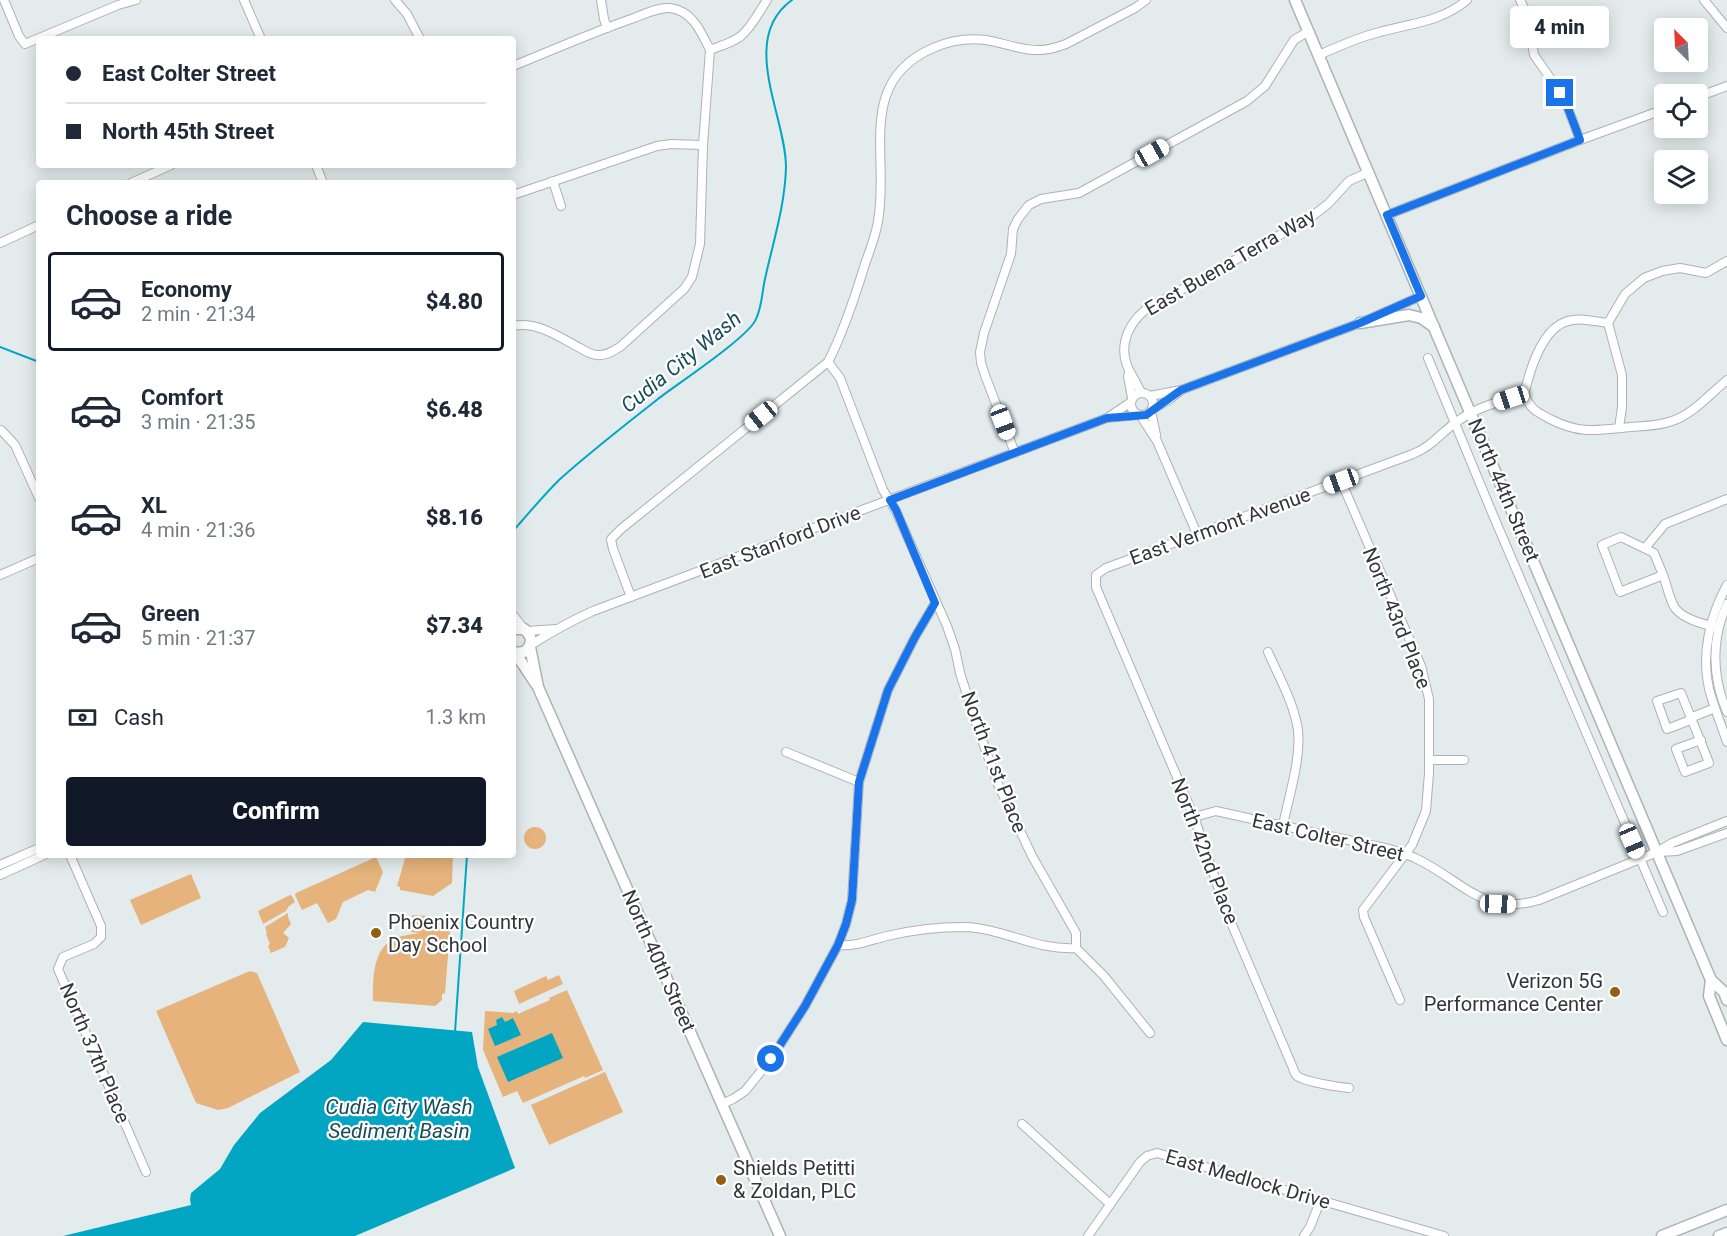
<!DOCTYPE html>
<meta charset="utf-8">
<style>
body{margin:0;font-family:Roboto,sans-serif;background:#f2f2f3;color:#1f2937;height:100vh;display:flex;flex-direction:column;font-size:22px;white-space:nowrap}
*{box-sizing:border-box;margin:0}
p{font-size:20px;color:#747a83}
.icon{flex:none;width:33px;height:33px;fill:none;stroke:currentColor;stroke-width:2;stroke-linecap:round;stroke-linejoin:round}
.map{position:relative;flex:1;overflow:hidden}
.drawer{position:absolute;left:36px;top:180px;width:480px;height:678px;display:flex;flex-direction:column;background:#fff;border-radius:6px;box-shadow:0 3px 15px #0003}
.drawer>*{flex:none}
.guide{position:absolute;left:36px;top:36px;width:480px;height:132px;border-radius:6px;box-shadow:0 3px 15px #0003;display:grid;align-content:center;height:132px;padding:0 30px;background:#fff}
.needle{width:39px;rotate:336deg}
.fabs{position:absolute;left:1654px;top:18px;display:grid;gap:12px}
.fabs a{display:grid;place-items:center;width:54px;height:54px;border-radius:6px;background:#fff;box-shadow:0 3px 15px #0003;font-size:30px}
.end{position:absolute;width:27px;height:27px;margin:-14px;border:8px solid #1a73e8;background:#fff;box-shadow:0 0 0 3px #fff}
.from{border-radius:50%}
.bubble{position:absolute;height:42px;border-radius:6px;background:#fff;box-shadow:0 3px 15px #0003;font-size:20px;font-weight:800;line-height:42px;text-align:center}
.car{position:absolute;width:18px;height:36px;margin:-18px -9px;border-radius:8px;box-shadow:0 0 4px 2px #0007;background:linear-gradient(#fff 24%,#345 0 40%,#fff 0 76%,#345 0 86%,#fff 0)}
.guide b{display:flex;align-items:center;gap:21px;height:57px;font-size:22px}
.guide b+b{border-top:2px solid #e0e1e3}
.guide i{width:15px;height:15px;background:#1f2937}
ul{padding:0;list-style:none}
li{display:flex;align-items:center;gap:18px;height:99px;margin:0 12px 9px;padding:0 18px;border:3px solid transparent;border-radius:6px}
li div{flex:1}
li b{display:block;font-size:22px}
li em{font-style:normal;font-weight:800}
li.selected{border-color:#111827}
li>.icon{width:54px;height:54px;stroke-width:1.5}
h2{padding:0 30px;font-size:27px;line-height:72px}
.pay{display:flex;align-items:center;gap:15px;height:66px;padding:0 30px;font-size:22px}
.pay p{margin-inline-start:auto}
.cta{display:flex;gap:12px;margin-top:auto;padding:12px 30px}
.cta a{flex:1;height:69px;border-radius:6px;background:#111827;color:#fff;font-size:24px;font-weight:800;line-height:69px;text-align:center}
.map>svg:first-child{display:block}
.green{fill:#e5b37b}
.water{fill:#03a6c2}
.lines{fill:none;stroke-linecap:round;stroke-linejoin:round}
.stream{stroke:#03a6c2;stroke-width:2}
.minor-casing{stroke:#abb3b5;stroke-width:10}
.major-casing{stroke:#abb3b5;stroke-width:13}
.minor{stroke:#fff;stroke-width:8}
.major{stroke:#fff;stroke-width:10}
.route{stroke:#1a73e8;stroke-width:8}
.poi-dot{fill:#925e12;stroke:#fff;stroke-width:2}
.labels{text-anchor:middle;dominant-baseline:central;stroke-width:4.5;stroke-linejoin:round;paint-order:stroke}
.street-label{font-size:20px;fill:#333637;stroke:#fff}
.poi-label{font-size:20px;fill:#333637;stroke:#fff;text-anchor:start}
.water-label{font-size:21px;font-style:italic;fill:#164d59;stroke:#fff}
</style>
<div class="map">
<svg width="1727" height="1236" viewBox="0 0 1727 1236">
<rect width="100%" height="100%" fill="#e3ebed"/>
<g class="green">
<circle cx="535" cy="838" r="11"/>
<path d="M406,855H453L452,883L433,896L400,890V887L397,886Z"/>
<path d="M376,857L383,872L375,892L368,890L343,902L336,919L328,923L317,903L302,910L295,895L296,893Z"/>
<path d="M191,874L201,898L141,925L130,900Z"/>
<path d="M290,895L292,896L295,902L289,906L286,911L263,924L258,911Z"/>
<path d="M288,913V917L291,924L283,933L289,938L285,947L271,953L268,946L270,944L266,934L267,933L265,927Z"/>
<path d="M412,915L451,918L445,993L442,994V1000L435,1006L373,1001C373,982 372,951 392,940C400,935 410,935 419,933L411,932Z"/>
<path d="M250,971L257,973L300,1072L228,1108L218,1110L196,1103L156,1011Z"/>
<path d="M559,975L563,984L519,1004L514,991L546,976L548,980Z"/>
<path d="M567,990L603,1070L585,1078L584,1076L523,1103L517,1091L503,1097L483,1050L485,1011L513,1013L517,1011L518,1014L550,1000L549,998Z"/>
<path d="M605,1072L623,1112L549,1145L531,1105Z"/>
</g>
<g class="water">
<path d="M502,1017L505,1022L513,1018L521,1035L495,1046L488,1029L497,1025L496,1020Z"/>
<path d="M363,1022L472,1032L478,1067L515,1168L355,1236H63L191,1205L190,1200L191,1193L220,1169L234,1145L260,1113L331,1060Z"/>
<path d="M552,1033L563,1058L508,1082L497,1057Z"/>
</g>
<g class="lines">
<g class="stream">
<path d="M0,347L39,362"/>
<path d="M513,531C528,514 543,496 559,480C590,452 625,425 658,399C677,384 749,337 756,319C762,307 762,292 765,279C773,242 785,206 786,167C786,116 738,39 792,0"/>
<path d="M455,1032L467,855"/>
</g>
<defs>
<g id="minor">
<path d="M4,0L19,36L25,44L118,5L136,0"/>
<path d="M244,0L261,39"/>
<path d="M395,0L407,14L420,39"/>
<path d="M601,0L604,19L607,28"/>
<path d="M1520,0L1527,14L1534,55L1555,85L1566,103L1580,140"/>
<path d="M1704,0L1727,28"/>
<path d="M1319,55C1339,46 1359,37 1380,32C1412,23 1441,22 1467,0"/>
<path d="M513,66C553,50 593,32 634,18C645,14 658,7 670,8C693,11 701,32 710,50"/>
<path d="M1698,97L1727,86"/>
<path d="M316,165L323,183"/>
<path d="M553,181L561,206"/>
<path d="M131,183L171,165"/>
<path d="M513,195L657,146L671,144L703,145"/>
<path d="M1387,215L1580,140L1665,109"/>
<path d="M0,243L39,225"/>
<path d="M1608,323L1622,375V407L1619,428"/>
<path d="M513,326C537,321 559,337 580,348C585,351 592,355 597,355C606,356 613,351 620,347L684,289L692,277L700,244L703,145L710,50C720,46 732,43 741,36C752,27 759,12 767,0"/>
<path d="M1428,358L1493,515L1663,912"/>
<path d="M828,362L840,378L883,490L896,511L947,626L955,649L960,673L977,726L998,784L1032,856L1076,933V948L1104,976L1150,1033"/>
<path d="M1129,373L1128,376L1132,398"/>
<circle cx="1142" cy="404" r="11"/>
<path d="M1142,393C1138,388 1136,382 1133,377C1117,353 1124,328 1145,310L1307,220L1328,204L1349,181L1369,172"/>
<path d="M1524,395C1529,373 1541,331 1565,322C1578,317 1594,321 1608,323L1625,294L1644,278L1662,271L1680,268L1706,273L1727,261"/>
<path d="M1524,395C1532,410 1535,411 1550,419C1581,435 1598,430 1631,427C1644,426 1659,426 1672,421C1693,414 1710,394 1727,380"/>
<path d="M1150,396L1181,390L1360,323L1421,296"/>
<path d="M1153,409L1170,399L1180,391"/>
<path d="M1151,411L1156,435"/>
<path d="M1140,415L1157,441L1197,534"/>
<path d="M1107,418L1131,402"/>
<path d="M1,430L15,445L39,498"/>
<path d="M1015,453L986,378L981,363L980,352L984,333L1011,254L1013,229L1018,219L1029,205L1041,199L1079,193L1247,101L1265,86L1294,40L1309,31"/>
<path d="M1341,481L1421,666L1429,699V773L1426,811L1412,845L1363,910L1364,917L1400,1000"/>
<path d="M1621,537L1654,553L1663,575L1620,592L1602,545Z"/>
<path d="M1645,548L1665,524L1727,499"/>
<path d="M0,575L39,558"/>
<path d="M1663,575C1667,585 1669,599 1675,608C1683,619 1703,624 1715,627"/>
<path d="M1727,585C1710,616 1701,654 1709,689C1714,707 1721,724 1727,742"/>
<path d="M631,597L613,549L611,539L621,529L828,362C844,331 855,297 865,264C870,250 876,235 878,221C890,157 855,82 933,48C949,41 969,38 986,40C1004,43 1022,51 1040,50C1049,50 1058,47 1066,44L1135,8L1146,0"/>
<path d="M1727,604C1711,639 1712,677 1727,712"/>
<path d="M513,615L524,629"/>
<path d="M527,631L556,629"/>
<path d="M531,645C551,632 571,621 593,611L1107,418L1138,415"/>
<path d="M1268,652C1279,677 1294,703 1298,730C1301,759 1289,796 1283,825"/>
<path d="M1701,740L1676,749L1685,772L1709,763C1700,739 1690,716 1681,693L1657,701L1667,729L1688,721L1690,718L1715,708"/>
<path d="M786,752L859,782"/>
<path d="M1430,760H1464"/>
<path d="M1194,817L1216,811L1389,849C1397,852 1407,854 1415,858C1461,879 1482,917 1539,900L1657,852L1672,843L1727,821"/>
<path d="M1658,852L1677,851L1727,833"/>
<path d="M70,855L101,926V937L94,944L63,957L58,969L146,1172"/>
<path d="M0,865L39,848"/>
<path d="M0,875L44,855"/>
<path d="M838,945L846,924L852,900L859,782L888,690L915,637L935,603"/>
<path d="M1349,1088C1339,1087 1305,1082 1297,1076C1296,1075 1293,1070 1293,1068L1227,913L1194,817L1096,587V575L1106,568L1413,454C1434,445 1440,433 1458,421C1476,407 1502,400 1524,395"/>
<path d="M722,1104L733,1099L745,1091L771,1059L805,1006L838,945C855,947 870,940 887,936C912,930 938,927 964,927C1003,928 1037,951 1076,948"/>
<path d="M1022,1124L1110,1204"/>
<path d="M1088,1236L1140,1162L1147,1156L1157,1153L1444,1236"/>
<path d="M1304,1236L1310,1227L1321,1199"/>
</g>
<g id="major">
<path d="M1295,0L1711,980L1724,992L1727,1000"/>
<path d="M1360,323L1409,315L1421,318L1434,327"/>
<path d="M513,629H524C533,636 533,645 524,652L513,653"/>
<path d="M530,647L538,687L780,1236"/>
<path d="M516,654L536,684"/>
<path d="M1711,980L1709,996L1727,1040"/>
<path d="M1662,1236L1727,1210"/>
<path d="M1719,1236L1727,1233"/>
</g>
</defs>
<use href="#minor" class="minor-casing"/>
<use href="#major" class="major-casing"/>
<use href="#minor" class="minor"/>
<use href="#major" class="major"/>
</g>
<g class="lines">
<path class="route" d="M771,1059L805,1006L838,945L846,924L852,900L859,782L888,690L915,637L935,603L896,510L890,500L1107,418L1146,415L1181,390L1360,323L1421,296L1387,215L1580,140L1566,103L1560,93"/>
</g>
<g class="poi-dot">
<circle cx="376" cy="933" r="6"/>
<circle cx="1615" cy="992" r="6"/>
<circle cx="721" cy="1180" r="6"/>
</g>
<g class="labels">
<g class="street-label">
<text transform="translate(1230 262) rotate(-30)">East Buena Terra Way</text>
<text transform="translate(1504 490) rotate(67)">North 44th Street</text>
<text transform="translate(1220 526) rotate(-20)">East Vermont Avenue</text>
<text transform="translate(780 542) rotate(-21)">East Stanford Drive</text>
<text transform="translate(1397 618) rotate(68)">North 43rd Place</text>
<text transform="translate(994 762) rotate(69)">North 41st Place</text>
<text transform="translate(1328 837) rotate(13)">East Colter Street</text>
<text transform="translate(1205 851) rotate(69)">North 42nd Place</text>
<text transform="translate(659 961) rotate(66)">North 40th Street</text>
<text transform="translate(95 1053) rotate(67)">North 37th Place</text>
<text transform="translate(1248 1179) rotate(16)">East Medlock Drive</text>
</g>
<g class="poi-label">
<text x="388" y="922">Phoenix Country<tspan x="388" dy="23">Day School</tspan></text>
<text x="1603" y="981" text-anchor="end">Verizon 5G<tspan x="1603" dy="23">Performance Center</tspan></text>
<text x="733" y="1168">Shields Petitti<tspan x="733" dy="23">&amp; Zoldan, PLC</tspan></text>
</g>
<g class="water-label">
<text transform="translate(681 362) rotate(-39)">Cudia City Wash</text>
<text x="399" y="1107">Cudia City Wash<tspan x="399" dy="24">Sediment Basin</tspan></text>
</g>
</g>
</svg>
<div class="fabs">
<a><svg class="needle" viewBox="-14 -14 28 28"><path d="M0-13l5 13h-10z" fill="#e53935"/><path d="M0 13l5-13h-10z" fill="#747a83"/></svg></a>
<a><svg class="icon" aria-label="locate" viewBox="0 0 24 24"><circle cx="12" cy="12" r="6"/><path d="M12 2v4M12 18v4M2 12h4M18 12h4"/></svg></a>
<a><svg class="icon" aria-label="layers" viewBox="0 0 24 24"><path d="M12 4l9 5-9 5-9-5zM3 14l9 5 9-5"/></svg></a>
</div>
<i class="end from" style="left:771px;top:1059px"></i>
<i class="end" style="left:1560px;top:93px"></i>
<div class="bubble" style="left:1510px;top:6px;width:99px">4 min</div>
<i class="car" style="left:1152px;top:153px;rotate:61deg"></i>
<i class="car" style="left:1511px;top:398px;rotate:252deg"></i>
<i class="car" style="left:761px;top:416px;rotate:231deg"></i>
<i class="car" style="left:1003px;top:422px;rotate:159deg"></i>
<i class="car" style="left:1341px;top:481px;rotate:250deg"></i>
<i class="car" style="left:1632px;top:841px;rotate:157deg"></i>
<i class="car" style="left:1498px;top:904px;rotate:92deg"></i>
<div class="guide">
<b><i class="from"></i>East Colter Street</b>
<b><i></i>North 45th Street</b>
</div>
<section class="drawer">
<h2>Choose a ride</h2>
<ul>
<li class="selected"><svg class="icon" aria-label="car" viewBox="0 0 24 24"><path d="M5 17H2v-5l4-1 3-4h7l3 4 3 1v5h-3M9 17h6M6 11h13"/><circle cx="7" cy="17" r="2"/><circle cx="17" cy="17" r="2"/></svg><div><b>Economy</b><p>2 min · 21:34</p></div><em>$4.80</em></li>
<li><svg class="icon" aria-label="car" viewBox="0 0 24 24"><path d="M5 17H2v-5l4-1 3-4h7l3 4 3 1v5h-3M9 17h6M6 11h13"/><circle cx="7" cy="17" r="2"/><circle cx="17" cy="17" r="2"/></svg><div><b>Comfort</b><p>3 min · 21:35</p></div><em>$6.48</em></li>
<li><svg class="icon" aria-label="car" viewBox="0 0 24 24"><path d="M5 17H2v-5l4-1 3-4h7l3 4 3 1v5h-3M9 17h6M6 11h13"/><circle cx="7" cy="17" r="2"/><circle cx="17" cy="17" r="2"/></svg><div><b>XL</b><p>4 min · 21:36</p></div><em>$8.16</em></li>
<li><svg class="icon" aria-label="car" viewBox="0 0 24 24"><path d="M5 17H2v-5l4-1 3-4h7l3 4 3 1v5h-3M9 17h6M6 11h13"/><circle cx="7" cy="17" r="2"/><circle cx="17" cy="17" r="2"/></svg><div><b>Green</b><p>5 min · 21:37</p></div><em>$7.34</em></li>
</ul>
<div class="pay"><svg class="icon" aria-label="cash" viewBox="0 0 24 24"><path d="M3 7h18v10H3z"/><circle cx="12" cy="12" r="2"/></svg>Cash<p>1.3 km</p></div>
<div class="cta"><a>Confirm</a></div>
</section>
</div>
